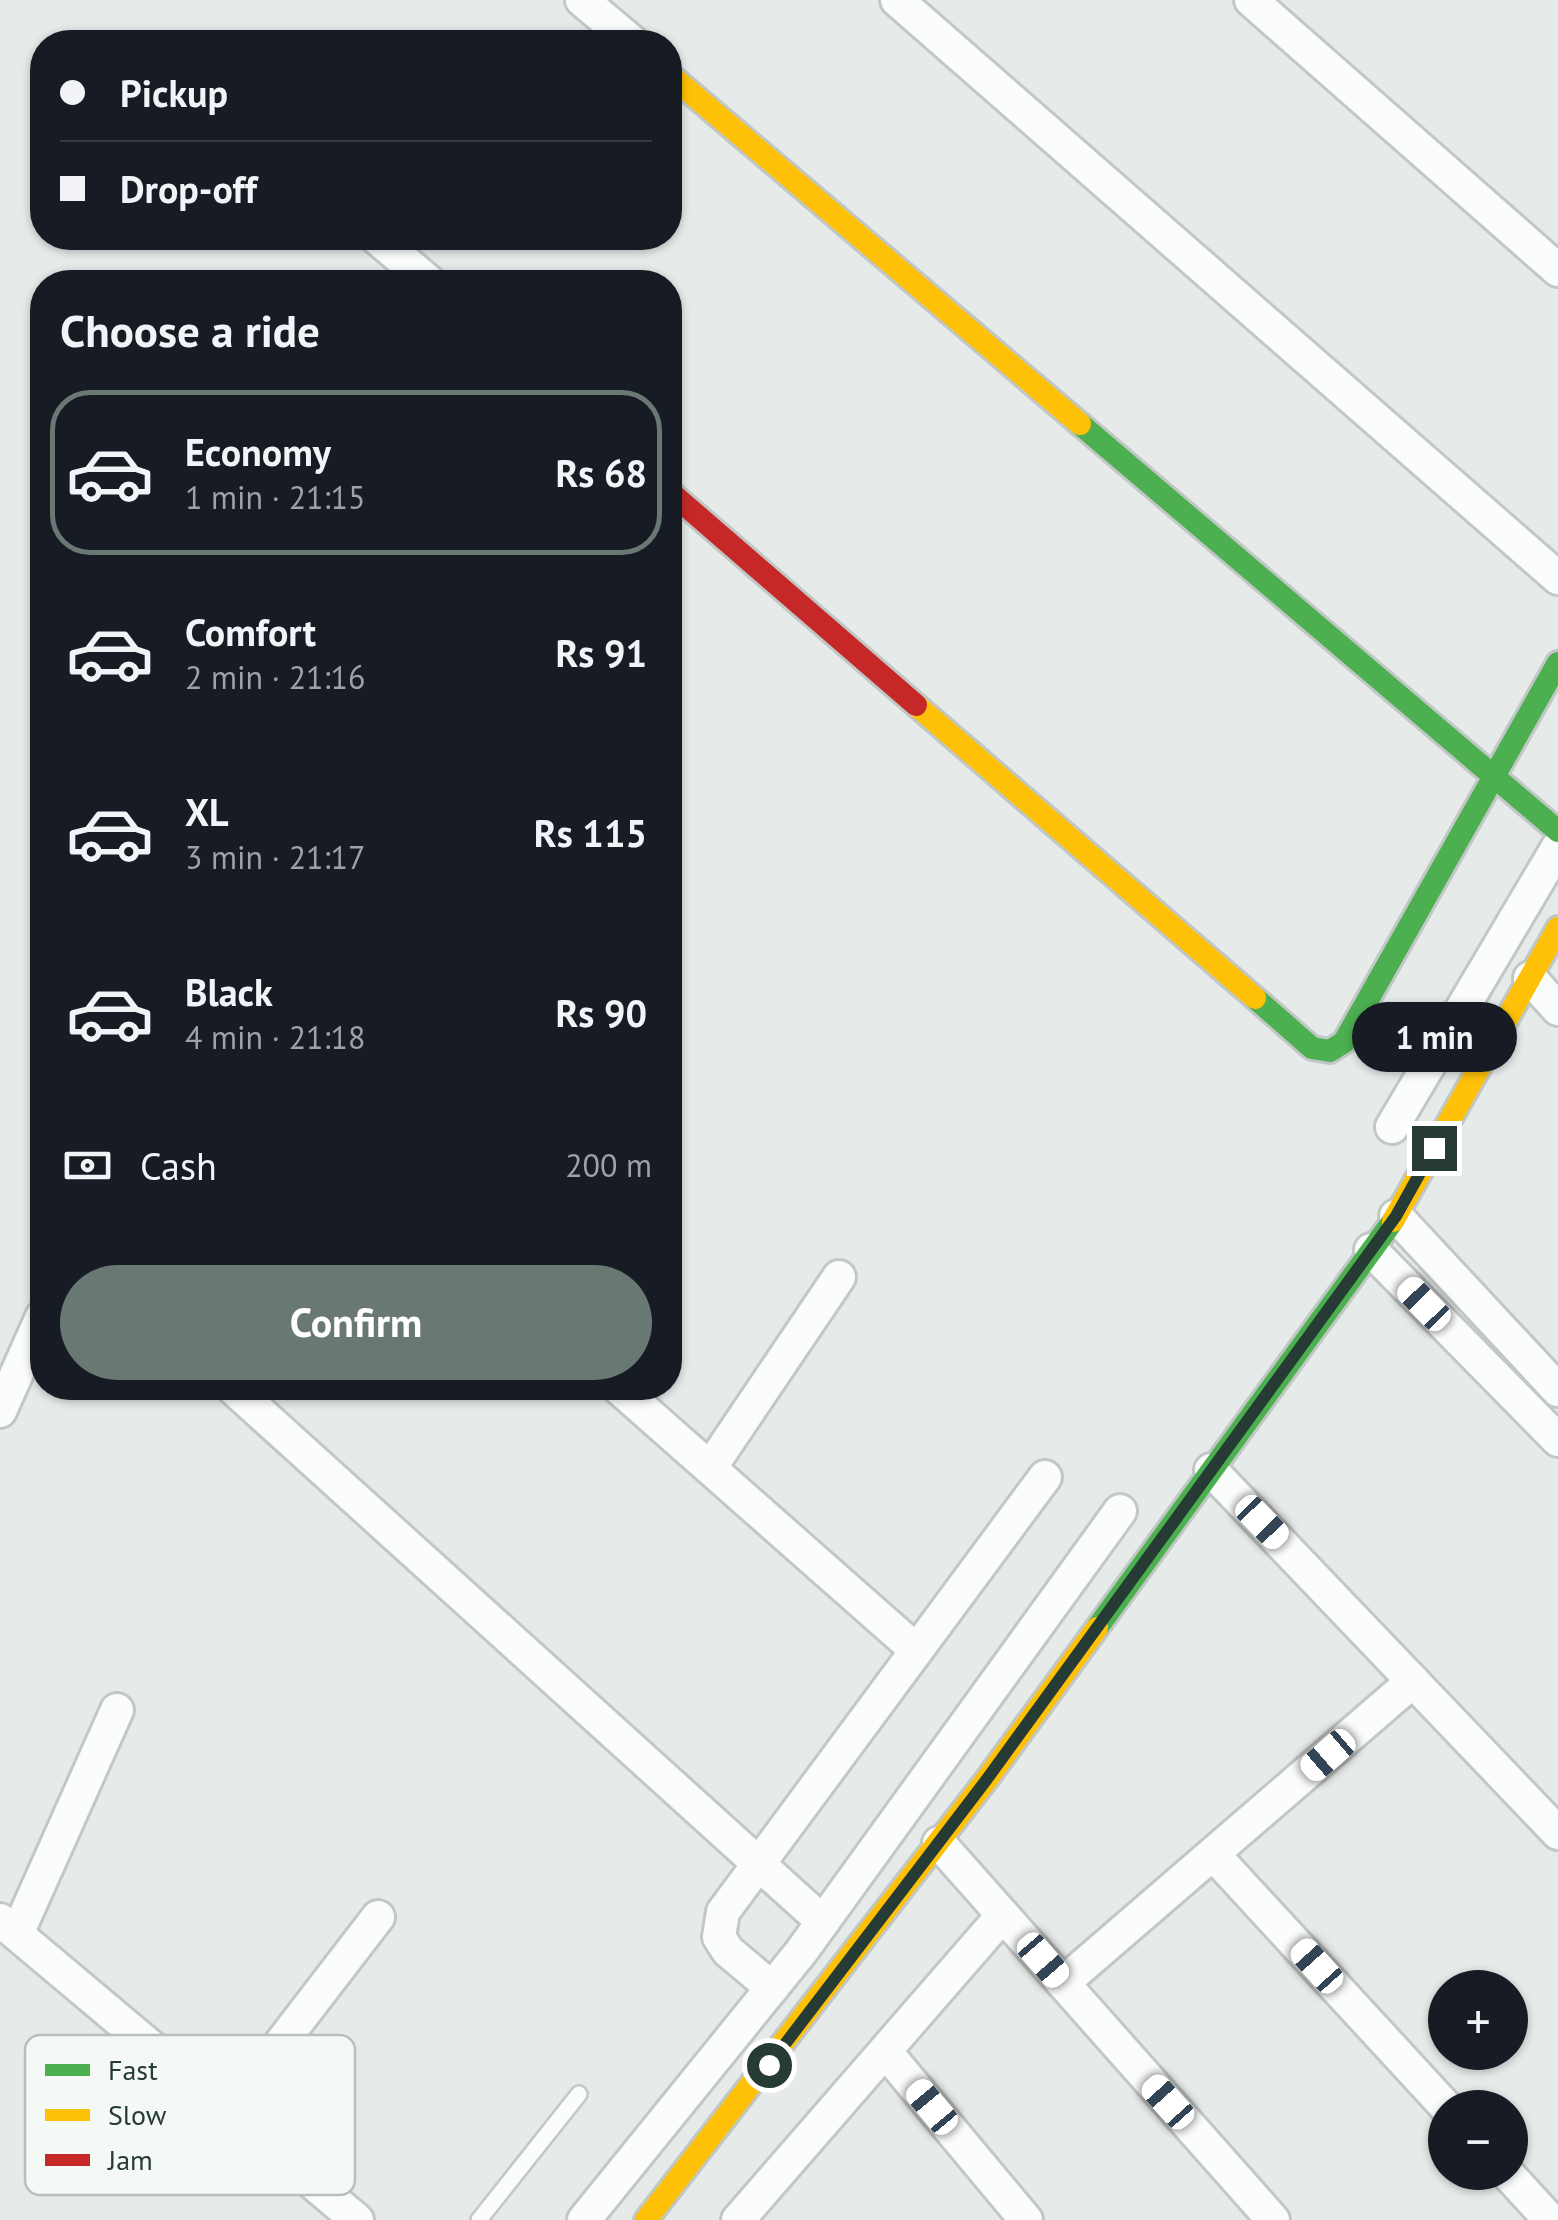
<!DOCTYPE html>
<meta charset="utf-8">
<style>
body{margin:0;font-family:"PT Sans",sans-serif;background:#20242c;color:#f1f3f6;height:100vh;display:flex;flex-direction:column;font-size:38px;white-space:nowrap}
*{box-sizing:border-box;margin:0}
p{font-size:32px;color:#9ea1a6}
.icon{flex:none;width:55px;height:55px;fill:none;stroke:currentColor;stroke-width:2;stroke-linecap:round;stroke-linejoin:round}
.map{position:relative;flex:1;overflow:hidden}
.panel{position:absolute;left:30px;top:270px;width:652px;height:1130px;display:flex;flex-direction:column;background:#171b24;border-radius:40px;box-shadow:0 2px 8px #0004}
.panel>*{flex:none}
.banner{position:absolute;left:30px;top:30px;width:652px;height:220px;border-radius:40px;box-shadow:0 2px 8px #0004;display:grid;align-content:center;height:220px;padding:0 30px;background:#171b24}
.buttons{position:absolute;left:1428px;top:1970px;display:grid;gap:20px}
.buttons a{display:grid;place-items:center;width:100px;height:100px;border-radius:50%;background:#171b24;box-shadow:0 2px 8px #0004;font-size:50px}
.end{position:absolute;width:45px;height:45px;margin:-22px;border:12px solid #253b34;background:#fff;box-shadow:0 0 0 5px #fff}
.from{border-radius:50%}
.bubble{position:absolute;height:70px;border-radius:35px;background:#171b24;box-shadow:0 2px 8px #0004;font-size:32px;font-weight:600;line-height:70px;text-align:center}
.car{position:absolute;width:30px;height:60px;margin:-30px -15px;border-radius:12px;box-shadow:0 0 8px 2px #0007;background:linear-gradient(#fff 24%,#345 0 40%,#fff 0 76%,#345 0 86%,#fff 0)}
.banner b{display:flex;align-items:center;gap:35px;height:95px;font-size:38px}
.banner b+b{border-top:2px solid #363941}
.banner i{width:25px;height:25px;background:#f1f3f6}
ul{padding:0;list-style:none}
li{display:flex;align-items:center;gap:30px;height:165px;margin:0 20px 15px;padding:0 10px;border:5px solid transparent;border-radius:40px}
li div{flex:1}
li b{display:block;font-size:38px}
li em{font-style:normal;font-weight:600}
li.active{border-color:#697873}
li>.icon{width:90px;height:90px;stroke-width:1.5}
h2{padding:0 30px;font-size:45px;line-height:120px}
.pay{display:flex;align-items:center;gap:25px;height:110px;padding:0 30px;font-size:38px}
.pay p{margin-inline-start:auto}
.button{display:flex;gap:20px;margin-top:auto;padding:20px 30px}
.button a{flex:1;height:115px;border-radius:60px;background:#697873;color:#fff;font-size:40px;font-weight:600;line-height:115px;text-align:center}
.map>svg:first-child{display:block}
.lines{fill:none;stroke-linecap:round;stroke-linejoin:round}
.lane-casing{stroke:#c3c7c5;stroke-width:20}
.street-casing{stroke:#c3c7c5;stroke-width:38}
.fast-casing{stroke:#c1c7c5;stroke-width:28}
.slow-casing{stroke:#c1c7c5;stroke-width:28}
.jam-casing{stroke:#c1c7c5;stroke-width:28}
.lane{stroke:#fbfcfc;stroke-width:15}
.street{stroke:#fbfcfc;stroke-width:32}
.fast{stroke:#4caf50;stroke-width:22}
.slow{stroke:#ffc107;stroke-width:22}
.jam{stroke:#c62828;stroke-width:22}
.route{stroke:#253b34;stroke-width:12}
.key{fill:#f4f9f6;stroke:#b6c0bc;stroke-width:2.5}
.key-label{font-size:28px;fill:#253b34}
</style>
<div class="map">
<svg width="1558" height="2220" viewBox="0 0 1558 2220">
<rect width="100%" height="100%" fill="#e6eae8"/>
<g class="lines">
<defs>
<path id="lane" d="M479,2220L579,2094"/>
<g id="street">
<path d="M582,0L632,42"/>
<path d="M897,0L1558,578"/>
<path d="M1251,0L1558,270"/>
<path d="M377,238L429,282"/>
<path d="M1530,978L1558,1009"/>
<path d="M1392,1127L1558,847"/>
<path d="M1396,1216L1558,1390"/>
<path d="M1371,1250L1558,1440"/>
<path d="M233,1388L823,1922"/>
<path d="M619,1388L916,1650"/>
<path d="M0,1411L42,1317"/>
<path d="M710,1468L839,1277"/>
<path d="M1211,1470L1558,1833"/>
<path d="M939,1843L1273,2220"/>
<path d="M1213,1854L1447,2108"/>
<path d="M0,1920L357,2220"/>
<path d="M17,1934L117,1710"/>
<path d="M1063,1983L1413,1681"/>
<path d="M772,1988L728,1951L719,1937L723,1912L1045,1477"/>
<path d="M885,2051L1026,2220"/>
<path d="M228,2112L378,1917"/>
<path d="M1506,2172L1550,2220"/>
<path d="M584,2220L801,1952L1120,1511"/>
<path d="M738,2220L1003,1915"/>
</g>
<g id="fast">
<path d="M1080,424L1558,831"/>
<path d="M1255,998L1312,1048L1330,1051L1344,1042L1558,663"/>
<path d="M1097,1628L1393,1221"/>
</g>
<g id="slow">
<path d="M670,75L1080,424"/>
<path d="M916,705L1255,998"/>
<path d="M1393,1221L1558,928"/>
<path d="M646,2220L987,1779L1097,1628"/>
</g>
<path id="jam" d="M670,492L916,705"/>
</defs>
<use href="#lane" class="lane-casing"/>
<use href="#street" class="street-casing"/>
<use href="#fast" class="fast-casing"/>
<use href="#slow" class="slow-casing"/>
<use href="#jam" class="jam-casing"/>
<use href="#lane" class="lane"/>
<use href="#street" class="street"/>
<use href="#fast" class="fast"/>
<use href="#slow" class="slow"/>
<use href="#jam" class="jam"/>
</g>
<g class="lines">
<path class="route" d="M769,2065L987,1779L1396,1216L1434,1148"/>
</g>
<rect x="25" y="2035" width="330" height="160" rx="15" class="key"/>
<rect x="45" y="2064" width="45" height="12" fill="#4caf50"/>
<rect x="45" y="2109" width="45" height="12" fill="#ffc107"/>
<rect x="45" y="2154" width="45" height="12" fill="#c62828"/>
<g class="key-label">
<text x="108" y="2080">Fast</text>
<text x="108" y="2125">Slow</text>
<text x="108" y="2170">Jam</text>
</g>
</svg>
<div class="buttons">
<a>+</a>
<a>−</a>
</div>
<i class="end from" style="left:769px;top:2065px"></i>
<i class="end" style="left:1434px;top:1148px"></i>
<div class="bubble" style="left:1352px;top:1002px;width:165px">1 min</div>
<i class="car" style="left:1424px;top:1304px;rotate:316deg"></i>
<i class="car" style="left:1262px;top:1522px;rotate:136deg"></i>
<i class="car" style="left:1328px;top:1755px;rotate:229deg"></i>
<i class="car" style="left:1043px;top:1960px;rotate:139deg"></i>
<i class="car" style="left:1317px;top:1966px;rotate:318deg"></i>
<i class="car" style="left:1168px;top:2102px;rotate:318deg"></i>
<i class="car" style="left:932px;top:2107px;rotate:320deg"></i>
<div class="banner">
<b><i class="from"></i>Pickup</b>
<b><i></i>Drop-off</b>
</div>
<section class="panel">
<h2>Choose a ride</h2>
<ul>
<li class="active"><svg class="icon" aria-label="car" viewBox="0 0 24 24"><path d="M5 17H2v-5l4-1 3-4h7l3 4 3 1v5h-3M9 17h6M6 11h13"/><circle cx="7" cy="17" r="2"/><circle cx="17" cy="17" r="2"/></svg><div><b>Economy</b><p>1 min · 21:15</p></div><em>Rs 68</em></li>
<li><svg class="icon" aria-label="car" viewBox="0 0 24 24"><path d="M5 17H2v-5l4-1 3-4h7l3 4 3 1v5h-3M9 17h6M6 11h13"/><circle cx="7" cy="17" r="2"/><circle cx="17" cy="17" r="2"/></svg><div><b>Comfort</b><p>2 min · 21:16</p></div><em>Rs 91</em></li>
<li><svg class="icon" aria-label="car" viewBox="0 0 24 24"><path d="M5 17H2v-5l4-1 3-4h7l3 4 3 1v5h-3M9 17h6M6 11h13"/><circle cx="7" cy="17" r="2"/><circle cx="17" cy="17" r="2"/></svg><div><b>XL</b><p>3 min · 21:17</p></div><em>Rs 115</em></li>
<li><svg class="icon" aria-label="car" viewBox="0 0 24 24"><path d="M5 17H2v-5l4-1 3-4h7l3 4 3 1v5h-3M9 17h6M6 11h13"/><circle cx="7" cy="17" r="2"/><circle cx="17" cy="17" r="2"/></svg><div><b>Black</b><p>4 min · 21:18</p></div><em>Rs 90</em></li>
</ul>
<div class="pay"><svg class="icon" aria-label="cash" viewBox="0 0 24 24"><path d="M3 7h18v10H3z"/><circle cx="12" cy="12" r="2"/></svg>Cash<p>200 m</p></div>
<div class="button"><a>Confirm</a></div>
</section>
</div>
